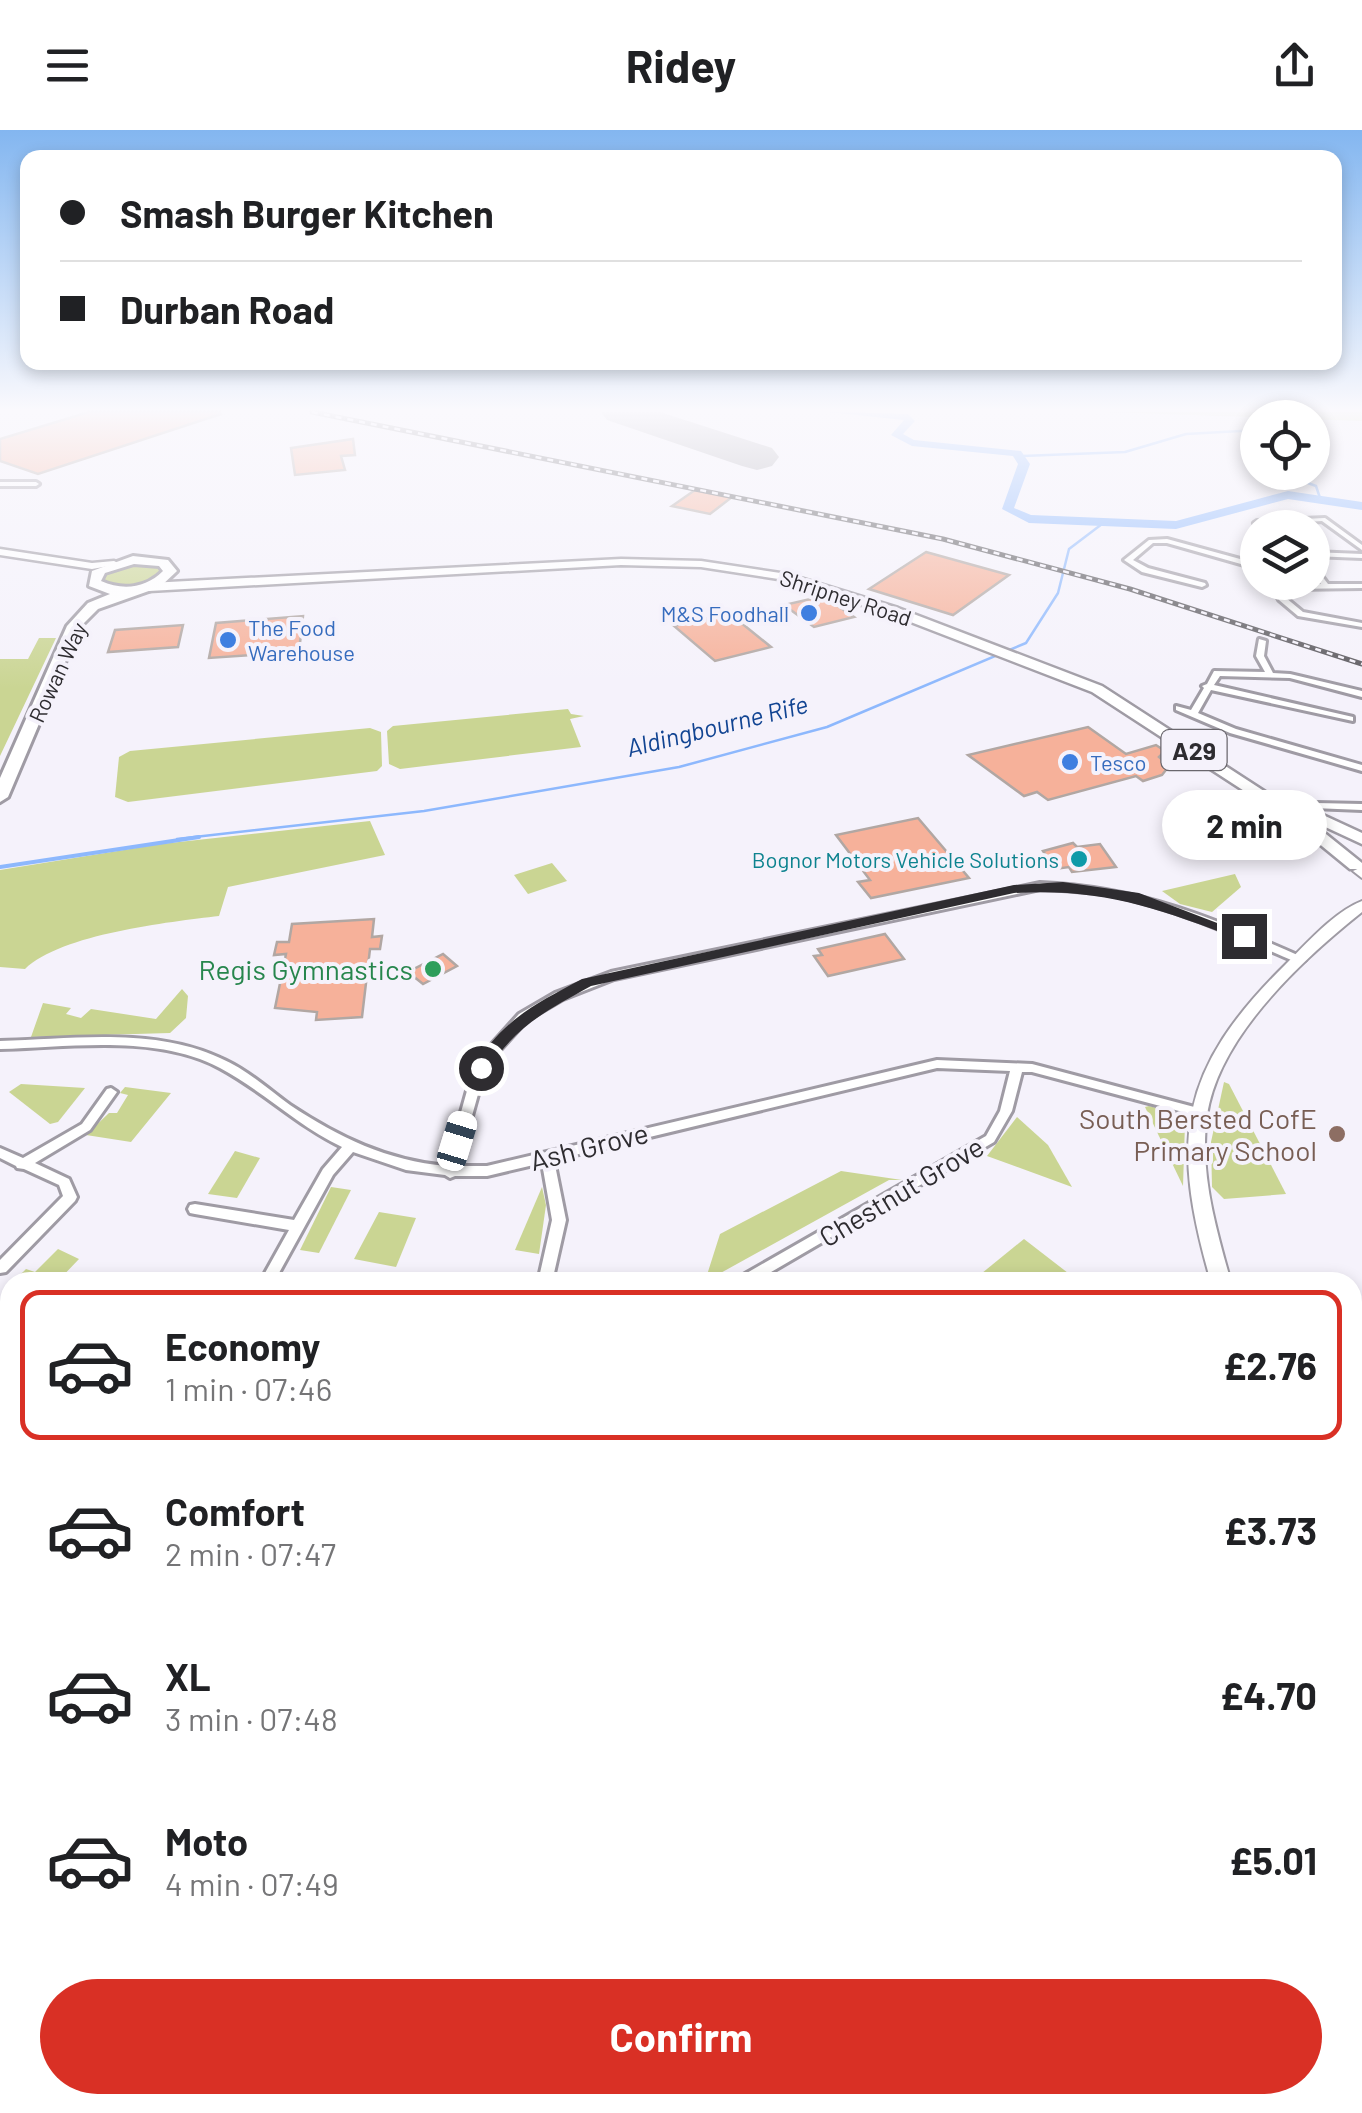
<!DOCTYPE html>
<meta charset="utf-8">
<style>
body{margin:0;font-family:Barlow,sans-serif;background:#f2f2f2;color:#202124;height:100vh;display:flex;flex-direction:column;font-size:38px;white-space:nowrap}
*{box-sizing:border-box;margin:0}
p{font-size:32px;color:#757577}
.icon{flex:none;width:55px;height:55px;fill:none;stroke:currentColor;stroke-width:2;stroke-linecap:round;stroke-linejoin:round}
.map{position:relative;flex:1;overflow:hidden}
.drawer{position:absolute;left:0px;top:1142px;width:1362px;height:842px;display:flex;flex-direction:column;background:#fff;border-radius:30px 30px 0 0;box-shadow:0 5px 15px #0003}
.drawer>*{flex:none}
.guide{position:absolute;left:20px;top:20px;width:1322px;height:220px;border-radius:20px;box-shadow:0 5px 15px #0003;display:grid;align-content:center;height:220px;padding:0 40px;background:#fff}
.fabs{position:absolute;left:1240px;top:270px;display:grid;gap:20px}
.fabs a{display:grid;place-items:center;width:90px;height:90px;border-radius:50%;background:#fff;box-shadow:0 5px 15px #0003;font-size:50px}
.end{position:absolute;width:45px;height:45px;margin:-22px;border:12px solid #2e2c30;background:#fff;box-shadow:0 0 0 5px #fff}
.from{border-radius:50%}
.bubble{position:absolute;height:70px;border-radius:35px;background:#fff;box-shadow:0 5px 15px #0003;font-size:32px;font-weight:700;line-height:70px;text-align:center}
.car{position:absolute;width:30px;height:60px;margin:-30px -15px;border-radius:12px;box-shadow:0 0 8px 2px #0007;background:linear-gradient(#fff 24%,#345 0 40%,#fff 0 76%,#345 0 86%,#fff 0)}
.guide b{display:flex;align-items:center;gap:35px;height:95px;font-size:38px}
.guide b+b{border-top:2px solid #e0e0e0}
.guide i{width:25px;height:25px;background:#202124}
ul{padding:18px 0 0;list-style:none}
li{display:flex;align-items:center;gap:30px;height:150px;margin:0 20px 15px;padding:0 20px;border:5px solid transparent;border-radius:20px}
li div{flex:1}
li b{display:block;font-size:38px}
li em{font-style:normal;font-weight:700}
li.current{border-color:#d93025}
li>.icon{width:90px;height:90px;stroke-width:1.5}
.cta{display:flex;gap:20px;margin-top:auto;padding:20px 40px}
.cta a{flex:1;height:115px;border-radius:60px;background:#d93025;color:#fff;font-size:40px;font-weight:700;line-height:115px;text-align:center}
header{display:flex;justify-content:space-between;align-items:center;height:130px;padding:0 40px;background:#fff;font-size:45px;font-weight:700}
.map>svg:first-child{display:block}
.green{fill:#cad593}
.lines{fill:none;stroke-linecap:round;stroke-linejoin:round}
.stream-far1{stroke:#8db8fd;stroke-width:2.5}
.stream{stroke:#8db8fd;stroke-width:4}
.river{fill:#8db8fd;fill-rule:evenodd}
.runway{fill:#a8a6ad;fill-rule:evenodd}
.building{fill:#f6b19a;stroke:#b1a7a3;stroke-width:2.5}
.street-casing{stroke:#9f9ba4;stroke-width:6}
.secondary-casing{stroke:#9f9ba4;stroke-width:4}
.primary-casing{stroke:#9f9ba4;stroke-width:5}
.highway-casing{stroke:#9f9ba4;stroke-width:6}
.street{fill:#fff;fill-rule:evenodd}
.secondary{fill:#fff;fill-rule:evenodd}
.primary{fill:#fff;fill-rule:evenodd}
.highway{fill:#fff;fill-rule:evenodd}
.rail-casing{stroke:#5c5a5f;stroke-width:5}
.rail{stroke:#f5f2fb;stroke-width:2.5;stroke-dasharray:6;stroke-linecap:butt}
.route{fill:#2e2c30}
.shop-dot{fill:#3f7fe0;stroke:#f5f2fb;stroke-width:4}
.culture-dot{fill:#0f9aa8;stroke:#f5f2fb;stroke-width:4}
.leisure-dot{fill:#2e9e5b;stroke:#f5f2fb;stroke-width:4}
.education-dot{fill:#8d6e63;stroke:#f5f2fb;stroke-width:4}
.labels{text-anchor:middle;dominant-baseline:central;stroke-width:8;stroke-linejoin:round;paint-order:stroke}
.far-street-label{font-size:22px;fill:#2e2c30;stroke:#f5f2fb}
.far-shop-label{font-size:22px;fill:#366cbe;stroke:#f5f2fb;text-anchor:start}
.far-culture-label{font-size:22px;fill:#0d838f;stroke:#f5f2fb;text-anchor:end}
.far-water-label{font-size:25px;font-style:italic;fill:#114492;stroke:#f5f2fb}
.shield{fill:#f5f2fb;stroke:#6a676d;stroke-width:2.5}
.shield-label{font-size:25px;font-weight:bold;fill:#2e2c30}
.leisure-label{font-size:28px;fill:#27864d;stroke:#f5f2fb;text-anchor:end}
.education-label{font-size:28px;fill:#785e54;stroke:#f5f2fb;text-anchor:end}
.street-label{font-size:28px;fill:#2e2c30;stroke:#f5f2fb}
</style>
<header><svg class="icon" aria-label="menu" viewBox="0 0 24 24"><path d="M4 6h16M4 12h16M4 18h16"/></svg>Ridey<svg class="icon" aria-label="share" viewBox="0 0 24 24"><path d="M12 15V3M7 8l5-5 5 5M5 13v7h14v-7"/></svg></header>
<div class="map">
<svg width="1362" height="1983" viewBox="0 0 1362 1983">
<rect width="100%" height="100%" fill="#f5f2fb"/>
<g class="green">
<path d="M1104,282H1362V291Z"/>
<path d="M153,433L164,438L163,446C142,455 120,464 101,449C112,432 134,434 153,433Z"/>
<path d="M39,508H56L0,626V529H28Z"/>
<path d="M568,579L571,584L584,586L570,589L581,617L400,639L389,634L387,601L393,596Z"/>
<path d="M370,598L381,602L382,636L377,641L128,672L115,667L119,627L130,621Z"/>
<path d="M370,691L385,725L228,757L219,786C169,792 61,804 25,839L0,837V740L161,714Z"/>
<path d="M552,733L567,751L528,764L514,745Z"/>
<path d="M1235,744L1241,757L1212,782L1180,774L1162,761Z"/>
<path d="M182,859L188,866L186,888L170,903L31,907L43,873L71,878L66,884L81,888L91,879L156,889Z"/>
<path d="M1224,952L1229,954L1286,1064L1224,1069L1212,1057L1211,1012Z"/>
<path d="M21,954L85,958L58,992L50,994L9,962Z"/>
<path d="M125,957L171,963L131,1012L86,1005L109,983H117L128,965L120,963Z"/>
<path d="M1149,976L1175,983L1185,992L1183,1056L1145,977Z"/>
<path d="M1017,987L1048,1015L1072,1057L987,1026Z"/>
<path d="M235,1021L260,1028L237,1068L208,1064Z"/>
<path d="M841,1041L902,1050H889L717,1145L715,1152L706,1148L720,1104Z"/>
<path d="M331,1057L351,1060L319,1123L300,1120Z"/>
<path d="M542,1057L546,1075L539,1124L515,1120Z"/>
<path d="M379,1082L416,1088L396,1137L354,1129Z"/>
<path d="M1024,1109L1068,1143L1011,1152H971Z"/>
<path d="M58,1119L79,1129L57,1152H33L20,1145L26,1139L35,1142Z"/>
<path d="M0,1213L10,1218V1333L0,1329Z"/>
<path d="M10,1878V1975H14L8,1983H0V1880Z"/>
<path d="M456,1975H862L863,1983H459Z"/>
</g>
<g class="lines">
<g class="stream-far1">
<path d="M1022,326L1125,322L1186,304L1258,300"/>
<path d="M1278,342L1316,356L1320,368"/>
<path d="M177,709L424,681L679,637L827,597L1026,513L1058,463L1069,419L1102,394"/>
</g>
<path class="stream" d="M0,737L199,707"/>
<path class="river" d="M828,282L908,284L915,291L903,304L914,310L1021,321L1030,334L1014,378L1031,385L1176,391L1288,361L1362,372V380L1288,369L1176,399L1029,393L1002,379L1018,334L1013,326L912,316L891,305L904,290Z"/>
<path class="runway" d="M601,282H660L772,318L779,327L772,336L757,340L742,336L607,290Z"/>
</g>
<g class="building">
<path d="M89,282H220L221,284L38,344L0,331V309Z"/>
<path d="M353,309L355,325L341,326L345,340L295,345L291,318Z"/>
<path d="M695,360L732,367L710,384L672,376Z"/>
<path d="M926,422L1009,445L953,485L869,459Z"/>
<path d="M823,466L854,487L814,497L784,475Z"/>
<path d="M729,483L771,517L715,531L674,496Z"/>
<path d="M303,486L299,522L209,528L216,493Z"/>
<path d="M183,495L178,517L108,522L115,500Z"/>
<path d="M1088,597L1126,624L1156,615L1165,621L1159,627L1169,636L1162,645L1143,651L1136,646L1048,670L1037,662L1024,666L968,625Z"/>
<path d="M918,688L969,748L871,768L858,752L870,750L836,705Z"/>
<path d="M1073,713L1077,717L1100,714L1116,737L1072,742L1069,737L1055,739L1043,721Z"/>
<path d="M374,789L372,807L382,806L380,819H370L362,887L316,890L317,882L275,878L286,824L274,825L277,812H289L292,794Z"/>
<path d="M885,804L904,829L828,846L814,826L822,825L818,819Z"/>
<path d="M443,824L457,836L423,854L408,842Z"/>
</g>
<g class="lines">
<defs>
<g id="street">
<path d="M0,352H36L39,354L36,356H0Z"/>
<path d="M1325,388L1362,415V420L1322,391L1257,395L1254,393L1257,391Z"/>
<path d="M1167,409L1251,432L1252,434L1248,436L1167,413H1153L1133,430L1148,438L1205,453L1206,455L1202,457L1142,442L1124,430L1149,410Z"/>
<path d="M1312,422L1362,424V428L1312,426Z"/>
<path d="M1312,433L1328,454H1362V458L1291,459L1286,468L1303,482L1362,493V497L1298,486L1279,470L1278,468L1286,455L1321,454L1312,442Z"/>
<path d="M1259,509L1266,511L1264,526L1273,543L1290,544L1362,561V567L1290,548L1220,546L1214,555L1353,587V591L1211,560L1198,583L1236,599L1362,635V641L1230,603L1176,580V576L1191,580L1204,558L1202,556L1207,554L1214,541L1265,542L1256,526Z"/>
<path d="M1316,673L1362,674V680L1313,678L1311,676Z"/>
<path d="M1040,753C1140,757 1214,788 1304,828L1305,830L1300,833L1296,832C1236,806 1176,778 1111,765C1087,761 1064,760 1040,759L614,849L563,869L527,890L491,930L482,950L458,1036H487L937,930L1032,934L1198,978L1204,982L1198,986L1032,942H1022L1012,981L994,1012L754,1152H736L738,1148L986,1006L1000,981L1010,941L937,938L554,1030L566,1090L552,1152H538L552,1090L542,1033L487,1046H455L450,1048L445,1045L406,1040L353,1022L333,1045L274,1152H260L289,1100L195,1084L190,1083L188,1079L190,1075L195,1074L294,1090L323,1039L342,1017C298,996 263,961 220,938C157,904 69,917 0,919V911C72,909 153,897 220,928C246,939 267,958 290,975C338,1007 388,1031 446,1036L470,950L482,925L519,884L555,863L611,842Z"/>
<path d="M111,958L117,962L90,1000L35,1033L69,1049L77,1067L75,1071L6,1142L0,1143V1130L63,1066L59,1055L24,1039L17,1038L16,1036L0,1028V1018L23,1028L82,994L107,959Z"/>
<path d="M1362,1231V1243L1352,1245V1233Z"/>
<path d="M1362,1354V1368L1352,1369V1355Z"/>
<path d="M0,1477L10,1482V1501L0,1496Z"/>
<path d="M10,1625V1649L0,1655V1631Z"/>
<path d="M10,1784V1808L0,1814V1790Z"/>
<path d="M1352,1957L1362,1961V1983L1344,1975H1352Z"/>
<path d="M17,1975H42L39,1983H14Z"/>
<path d="M317,1975H340L337,1983H314Z"/>
<path d="M428,1975H451L454,1983H431Z"/>
<path d="M863,1975H885L886,1983H864Z"/>
<path d="M1120,1975H1142L1141,1983H1119Z"/>
</g>
<g id="secondary">
<path d="M1362,737V748L1353,741Z"/>
<path d="M1362,771V782C1303,829 1218,907 1207,986C1199,1041 1216,1099 1231,1152H1211C1170,1010 1178,940 1286,834C1307,813 1334,782 1362,771Z"/>
<path d="M1352,1382L1362,1388V1420L1352,1415Z"/>
</g>
<g id="primary">
<path d="M0,419L92,433L114,431L120,434L92,439L0,425Z"/>
<path d="M621,429L701,431L787,444L898,478L1102,556L1298,683L1300,679H1310L1362,703V714L1306,688L1362,733V739H1350L1295,694L1092,562L890,484L785,450L701,437L621,435L149,461L143,457L149,453Z"/>
</g>
<path id="highway" d="M133,426L168,430L177,441L160,457L98,479L80,497L8,667L0,672V648L67,496L88,473L110,464L89,456L92,441ZM134,434L159,436L163,441C146,458 123,461 101,451L105,443Z"/>
</defs>
<use href="#street" class="street-casing"/>
<use href="#secondary" class="secondary-casing"/>
<use href="#primary" class="primary-casing"/>
<use href="#highway" class="highway-casing"/>
<use href="#street" class="street"/>
<use href="#secondary" class="secondary"/>
<use href="#primary" class="primary"/>
<use href="#highway" class="highway"/>
<defs>
<path id="rail" d="M312,282L943,409L1130,459L1362,534"/>
</defs>
<use href="#rail" class="rail-casing"/>
<use href="#rail" class="rail"/>
</g>
<linearGradient id="sky" x2="0" y2="1"><stop stop-color="#83b6f0"/><stop offset="0.5" stop-color="#faf9fd"/><stop offset="1" stop-color="#faf9fd" stop-opacity="0"/></linearGradient>
<rect width="1362" height="559" fill="url(#sky)"/>
<path class="route" d="M1063,752L1139,763L1251,806L1239,809C1156,778 1104,758 1014,763L591,856C544,882 516,896 486,942L473,938C503,890 533,875 582,849L1014,755Z"/>
<g class="shop-dot">
<circle cx="809" cy="483" r="10"/>
<circle cx="228" cy="510" r="10"/>
<circle cx="1070" cy="632" r="10"/>
</g>
<circle class="culture-dot" cx="1079" cy="729" r="10"/>
<circle class="leisure-dot" cx="433" cy="839" r="10"/>
<circle class="education-dot" cx="1337" cy="1004" r="10"/>
<g class="labels">
<g class="far-street-label">
<text transform="translate(846 467) rotate(18)">Shripney Road</text>
<text transform="translate(57 542) rotate(-65)">Rowan Way</text>
</g>
<g class="far-shop-label">
<text x="789" y="483" text-anchor="end">M&amp;S Foodhall</text>
<text x="248" y="497">The Food<tspan x="248" dy="25">Warehouse</tspan></text>
<text x="1090" y="632">Tesco</text>
</g>
<g class="far-culture-label">
<text x="1059" y="729">Bognor Motors Vehicle Solutions</text>
</g>
<g class="far-water-label">
<text transform="translate(717 595) rotate(-14)">Aldingbourne Rife</text>
</g>
<rect class="shield" x="1161.5" y="600" width="65" height="40" rx="8"/>
<g class="shield-label">
<text x="1194" y="620">A29</text>
</g>
<g class="leisure-label">
<text x="413" y="839">Regis Gymnastics</text>
</g>
<g class="education-label">
<text x="1317" y="988">South Bersted CofE<tspan x="1317" dy="32">Primary School</tspan></text>
</g>
<g class="street-label">
<text transform="translate(589 1016) rotate(-14)">Ash Grove</text>
<text transform="translate(901 1061) rotate(-31)">Chestnut Grove</text>
</g>
</g>
</svg>
<div class="fabs">
<a><svg class="icon" aria-label="locate" viewBox="0 0 24 24"><circle cx="12" cy="12" r="6"/><path d="M12 2v4M12 18v4M2 12h4M18 12h4"/></svg></a>
<a><svg class="icon" aria-label="layers" viewBox="0 0 24 24"><path d="M12 4l9 5-9 5-9-5zM3 14l9 5 9-5"/></svg></a>
</div>
<i class="end from" style="left:481px;top:938px"></i>
<i class="end" style="left:1244px;top:806px"></i>
<div class="bubble" style="left:1162px;top:660px;width:165px">2 min</div>
<i class="car" style="left:457px;top:1011px;rotate:17deg"></i>
<div class="guide">
<b><i class="from"></i>Smash Burger Kitchen</b>
<b><i></i>Durban Road</b>
</div>
<section class="drawer">
<ul>
<li class="current"><svg class="icon" aria-label="car" viewBox="0 0 24 24"><path d="M5 17H2v-5l4-1 3-4h7l3 4 3 1v5h-3M9 17h6M6 11h13"/><circle cx="7" cy="17" r="2"/><circle cx="17" cy="17" r="2"/></svg><div><b>Economy</b><p>1 min · 07:46</p></div><em>£2.76</em></li>
<li><svg class="icon" aria-label="car" viewBox="0 0 24 24"><path d="M5 17H2v-5l4-1 3-4h7l3 4 3 1v5h-3M9 17h6M6 11h13"/><circle cx="7" cy="17" r="2"/><circle cx="17" cy="17" r="2"/></svg><div><b>Comfort</b><p>2 min · 07:47</p></div><em>£3.73</em></li>
<li><svg class="icon" aria-label="car" viewBox="0 0 24 24"><path d="M5 17H2v-5l4-1 3-4h7l3 4 3 1v5h-3M9 17h6M6 11h13"/><circle cx="7" cy="17" r="2"/><circle cx="17" cy="17" r="2"/></svg><div><b>XL</b><p>3 min · 07:48</p></div><em>£4.70</em></li>
<li><svg class="icon" aria-label="car" viewBox="0 0 24 24"><path d="M5 17H2v-5l4-1 3-4h7l3 4 3 1v5h-3M9 17h6M6 11h13"/><circle cx="7" cy="17" r="2"/><circle cx="17" cy="17" r="2"/></svg><div><b>Moto</b><p>4 min · 07:49</p></div><em>£5.01</em></li>
</ul>
<div class="cta"><a>Confirm</a></div>
</section>
</div>
